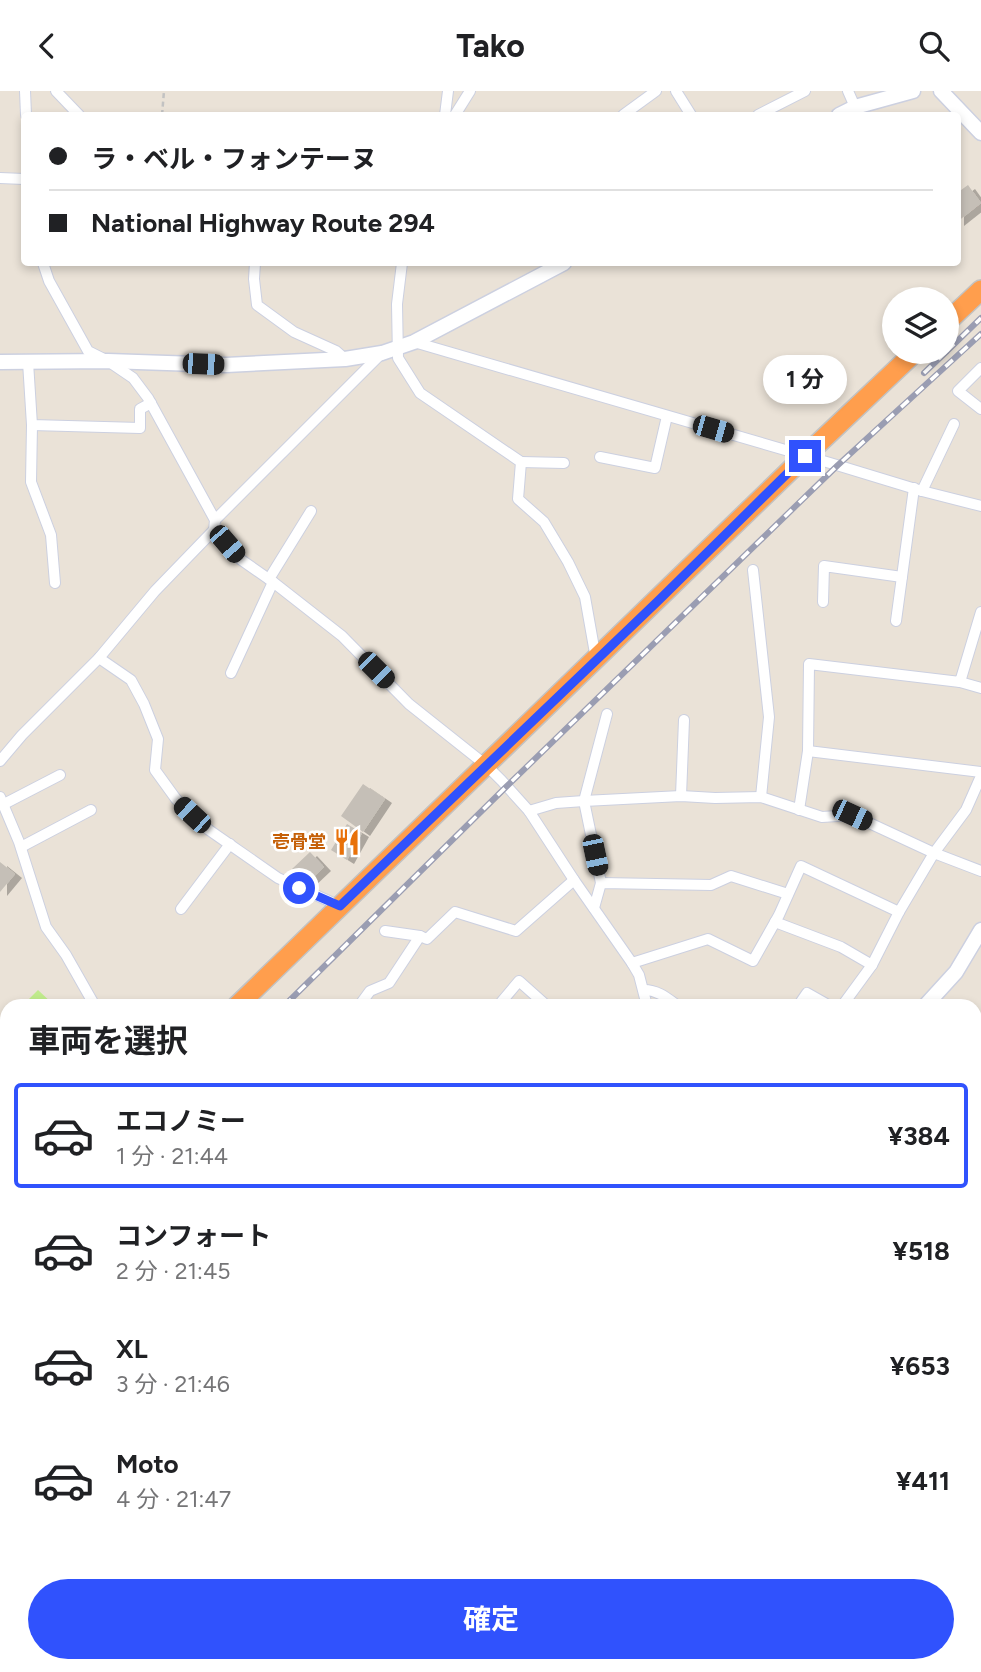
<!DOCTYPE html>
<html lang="ja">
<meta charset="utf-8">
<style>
body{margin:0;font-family:Figtree,"Noto Sans JP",sans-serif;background:#f2f2f2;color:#202124;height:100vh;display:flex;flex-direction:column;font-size:26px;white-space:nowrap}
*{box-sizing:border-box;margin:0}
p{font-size:23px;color:#757577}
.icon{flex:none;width:38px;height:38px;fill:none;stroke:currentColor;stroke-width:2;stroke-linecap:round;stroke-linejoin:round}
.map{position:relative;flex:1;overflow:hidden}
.details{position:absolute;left:0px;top:908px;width:982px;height:674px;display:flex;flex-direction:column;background:#fff;border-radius:21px 21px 0 0;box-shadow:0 4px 10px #0003}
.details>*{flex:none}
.top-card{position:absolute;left:21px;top:21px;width:940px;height:154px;border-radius:7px;box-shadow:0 4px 10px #0003;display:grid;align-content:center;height:154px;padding:0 28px;background:#fff}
.controls{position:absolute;left:882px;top:196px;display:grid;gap:14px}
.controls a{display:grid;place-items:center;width:77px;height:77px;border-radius:50%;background:#fff;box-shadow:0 4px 10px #0003;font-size:35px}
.end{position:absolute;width:32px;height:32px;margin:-16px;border:9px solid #3052fd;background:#fff;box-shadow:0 0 0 4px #fff}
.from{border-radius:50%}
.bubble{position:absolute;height:49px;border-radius:24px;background:#fff;box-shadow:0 4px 10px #0003;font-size:23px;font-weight:700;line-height:49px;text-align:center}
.car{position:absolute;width:21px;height:42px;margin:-21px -10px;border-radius:9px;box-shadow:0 0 5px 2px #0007;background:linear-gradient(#222 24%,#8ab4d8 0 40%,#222 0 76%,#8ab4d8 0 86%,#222 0)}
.top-card b{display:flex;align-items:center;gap:24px;height:66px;font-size:26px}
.top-card b+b{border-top:2px solid #e0e0e0}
.top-card i{width:18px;height:18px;background:#202124}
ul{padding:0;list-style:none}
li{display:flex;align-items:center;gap:21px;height:105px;margin:0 14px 10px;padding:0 14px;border:4px solid transparent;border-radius:7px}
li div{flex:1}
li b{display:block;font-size:26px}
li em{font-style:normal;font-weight:700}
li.selected{border-color:#3052fd}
li>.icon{width:63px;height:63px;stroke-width:1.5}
h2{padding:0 28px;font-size:32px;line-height:84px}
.cta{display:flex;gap:14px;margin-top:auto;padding:14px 28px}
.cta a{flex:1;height:80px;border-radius:42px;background:#3052fd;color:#fff;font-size:28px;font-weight:700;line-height:80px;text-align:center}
header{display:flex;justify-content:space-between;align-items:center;height:91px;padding:0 28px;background:#fff;font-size:32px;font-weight:700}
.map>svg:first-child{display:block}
.park{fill:#abe391}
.pitch{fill:#c0eb8c}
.building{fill:#c5bfb7;filter:url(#shadow)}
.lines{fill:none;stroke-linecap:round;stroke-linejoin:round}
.street-casing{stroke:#ccd0e0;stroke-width:12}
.secondary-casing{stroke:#ccd0e0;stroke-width:17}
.highway-casing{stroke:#c2c2c2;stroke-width:22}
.path{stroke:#c2c2c2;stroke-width:2.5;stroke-dasharray:5 3.5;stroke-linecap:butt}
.street{stroke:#fff;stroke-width:10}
.secondary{stroke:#fff;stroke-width:14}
.highway{stroke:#ff9e4d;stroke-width:19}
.rail-casing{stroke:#9a9db2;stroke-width:6}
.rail{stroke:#fff;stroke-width:3.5;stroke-dasharray:10;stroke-linecap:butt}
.route{stroke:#3052fd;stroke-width:9}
.labels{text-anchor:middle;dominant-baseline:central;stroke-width:5;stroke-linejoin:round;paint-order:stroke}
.food-label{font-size:18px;font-weight:bold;fill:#c56008;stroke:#fff;text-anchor:end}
</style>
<header><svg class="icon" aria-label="back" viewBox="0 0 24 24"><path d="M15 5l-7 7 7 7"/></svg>Tako<svg class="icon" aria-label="search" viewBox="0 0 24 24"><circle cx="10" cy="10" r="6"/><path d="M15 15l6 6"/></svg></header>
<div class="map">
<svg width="981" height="1581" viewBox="0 0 981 1581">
<defs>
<filter id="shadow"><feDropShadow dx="7" dy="4" stdDeviation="0" flood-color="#0004"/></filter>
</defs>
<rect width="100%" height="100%" fill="#eae2d7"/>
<g class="park">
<path d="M981,1316V1364L975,1370V1322Z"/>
<path d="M975,1517L981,1519V1559L975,1553Z"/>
</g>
<g class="pitch">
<path d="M38,899L55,915H22Z"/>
<path d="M7,931V975L0,968V938Z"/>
</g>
<g class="building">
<path d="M968,94L981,112L957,131V102Z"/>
<path d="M363,693L385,708L363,741L341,725Z"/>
<path d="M347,733L362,742L347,769L331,759Z"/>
<path d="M310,761L324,776L306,793L292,778Z"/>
<path d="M0,771L15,783L0,801Z"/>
<path d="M7,1202V1215L0,1222V1208Z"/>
</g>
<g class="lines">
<defs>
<g id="street">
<path d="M25,0L26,24"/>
<path d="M56,0L79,24"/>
<path d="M676,0L691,24"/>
<path d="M848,0L855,16"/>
<path d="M445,24L448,0"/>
<path d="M455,24L470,0"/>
<path d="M623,24L656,0"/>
<path d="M758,24L805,0"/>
<path d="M0,87L24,88"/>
<path d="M43,172L49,190L88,260L108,270L133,287L148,307L215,429L214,439L240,468L273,491L342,545L409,613L487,675L502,690L529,720L574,789L632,872L639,884L647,915"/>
<path d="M255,172L254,188L257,214L294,241L336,260L345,268"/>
<path d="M402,172L397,213L398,267L420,302L521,371L518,408L544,431L568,471L585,506L596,568"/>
<path d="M414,251L830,372L922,400L981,415"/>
<path d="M28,271L32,334L140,337V318L151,312"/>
<path d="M981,277L958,300L981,318"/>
<path d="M32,334L31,391L51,444L55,492"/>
<path d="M600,366L655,377L667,325"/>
<path d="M521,371L564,372"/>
<path d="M922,400L954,333"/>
<path d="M215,429L382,262"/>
<path d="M753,479L769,626L761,706"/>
<path d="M269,488L311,420"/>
<path d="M823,511L824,475L902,486"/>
<path d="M896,530L914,397"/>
<path d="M99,567L131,589L144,613L158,648L155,679L176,708L209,739L278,787L340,815"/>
<path d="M231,582L273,491"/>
<path d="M960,591L981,597"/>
<path d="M808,660L981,681"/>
<path d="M0,670L22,644L99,567L155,500L214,439"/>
<path d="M681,705L684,629"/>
<path d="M0,706L19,751L46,836L66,864L95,915"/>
<path d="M4,713L60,684"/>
<path d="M799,719L808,660L809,573L960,591L981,521"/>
<path d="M529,720L556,712L584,710L681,705L715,707L761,706L822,726L852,724L934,762L981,780"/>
<path d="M21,756L91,719"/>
<path d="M601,792L584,710L607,623"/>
<path d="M594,817L601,792L711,794L731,785L788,803"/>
<path d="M181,818L230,753"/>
<path d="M775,831L841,856L872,874L899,821"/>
<path d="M385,840L420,845L427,848L455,821L516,840L574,789"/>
<path d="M632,872L708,848L753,870L779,824L801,775L899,821L934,762L966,719L981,685"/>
<path d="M644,899C658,899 667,907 678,915"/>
<path d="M359,915L370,900L389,892L420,845"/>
<path d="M498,915L519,890L547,915"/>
<path d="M798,915L807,902L830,915"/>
<path d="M842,915L872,874"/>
<path d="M975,989L981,983"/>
<path d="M0,1056L7,1066"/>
<path d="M975,1096L981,1090"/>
<path d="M975,1130L981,1136"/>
<path d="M975,1204L981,1198"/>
<path d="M0,1231L7,1225"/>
<path d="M0,1281L5,1290L7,1303"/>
<path d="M975,1311L981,1305"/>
<path d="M0,1314L7,1313"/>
<path d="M0,1504L7,1510"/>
<path d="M975,1559L981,1565"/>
<path d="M172,1575L173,1581"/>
<path d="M225,1575L226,1581"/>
<path d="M276,1575L278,1581"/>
<path d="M327,1575L328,1581"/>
<path d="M381,1575L382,1581"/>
<path d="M405,1575L410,1581"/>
<path d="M471,1575L478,1581"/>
<path d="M598,1575L600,1581"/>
<path d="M668,1575L673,1581"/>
<path d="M759,1575L764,1581"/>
<path d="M857,1575L862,1581"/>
<path d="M545,1581L554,1575"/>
</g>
<g id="secondary">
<path d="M941,0L981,42"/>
<path d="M839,24L855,16L913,0"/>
<path d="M0,271L108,270L226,274L345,268L382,262L414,251L564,172"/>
<path d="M925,915L956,881L981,839"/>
</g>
<g id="highway">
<path d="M947,231L981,199"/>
<path d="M237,915L805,365L915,261"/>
<path d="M0,1145L7,1138"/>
</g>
</defs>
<use href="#street" class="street-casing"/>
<use href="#secondary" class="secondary-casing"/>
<use href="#highway" class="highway-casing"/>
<path class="path" d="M162,24L164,0"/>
<use href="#street" class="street"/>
<use href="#secondary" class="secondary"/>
<use href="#highway" class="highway"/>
<defs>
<g id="rail">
<path d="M947,260L981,227"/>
<path d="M924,282L946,261"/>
<path d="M284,915L507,695L838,374L981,243"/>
<path d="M0,1177L7,1170"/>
<path d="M0,1196L7,1190"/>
</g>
</defs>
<use href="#rail" class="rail-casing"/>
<use href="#rail" class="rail"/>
</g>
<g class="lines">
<path class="route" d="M299,797L340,815L659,509L805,365"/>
</g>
<defs>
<symbol id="restaurant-bare" viewBox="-9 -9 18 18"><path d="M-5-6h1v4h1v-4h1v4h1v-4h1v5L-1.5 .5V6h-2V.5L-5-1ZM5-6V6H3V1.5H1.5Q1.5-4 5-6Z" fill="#e8710a" stroke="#fff" stroke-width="2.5" paint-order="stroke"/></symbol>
</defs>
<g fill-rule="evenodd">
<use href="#restaurant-bare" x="328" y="732" width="38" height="38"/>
</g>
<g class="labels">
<g class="food-label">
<text x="326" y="751">壱骨堂</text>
</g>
</g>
</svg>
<div class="controls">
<a><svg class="icon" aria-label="layers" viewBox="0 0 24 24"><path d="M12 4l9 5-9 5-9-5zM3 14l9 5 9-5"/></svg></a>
</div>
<i class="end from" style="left:299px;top:797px"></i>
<i class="end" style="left:805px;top:365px"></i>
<div class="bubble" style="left:763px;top:264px;width:84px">1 分</div>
<i class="car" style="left:203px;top:273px;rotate:92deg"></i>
<i class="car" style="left:713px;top:338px;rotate:106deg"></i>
<i class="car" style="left:227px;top:453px;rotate:139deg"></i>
<i class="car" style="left:376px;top:579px;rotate:135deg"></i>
<i class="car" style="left:192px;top:724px;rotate:313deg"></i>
<i class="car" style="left:852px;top:724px;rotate:115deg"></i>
<i class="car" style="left:595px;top:764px;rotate:168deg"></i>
<div class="top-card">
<b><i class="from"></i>ラ・ベル・フォンテーヌ</b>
<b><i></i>National Highway Route 294</b>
</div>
<section class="details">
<h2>車両を選択</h2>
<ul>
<li class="selected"><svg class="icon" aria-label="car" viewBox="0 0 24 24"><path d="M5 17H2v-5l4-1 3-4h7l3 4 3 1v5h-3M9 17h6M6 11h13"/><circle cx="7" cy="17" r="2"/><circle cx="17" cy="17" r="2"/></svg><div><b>エコノミー</b><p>1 分 · 21:44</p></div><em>¥384</em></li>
<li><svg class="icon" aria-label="car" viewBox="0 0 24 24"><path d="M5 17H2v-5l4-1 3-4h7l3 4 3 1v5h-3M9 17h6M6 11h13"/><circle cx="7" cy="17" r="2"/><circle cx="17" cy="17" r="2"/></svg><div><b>コンフォート</b><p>2 分 · 21:45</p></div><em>¥518</em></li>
<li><svg class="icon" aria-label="car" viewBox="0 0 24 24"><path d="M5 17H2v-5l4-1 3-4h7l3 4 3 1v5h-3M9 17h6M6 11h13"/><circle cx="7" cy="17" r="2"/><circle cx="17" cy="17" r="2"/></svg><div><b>XL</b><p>3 分 · 21:46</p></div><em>¥653</em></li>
<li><svg class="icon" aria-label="car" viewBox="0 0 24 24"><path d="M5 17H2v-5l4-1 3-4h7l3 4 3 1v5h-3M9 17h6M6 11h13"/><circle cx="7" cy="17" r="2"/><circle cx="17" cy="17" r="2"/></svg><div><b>Moto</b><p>4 分 · 21:47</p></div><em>¥411</em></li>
</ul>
<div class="cta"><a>確定</a></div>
</section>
</div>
